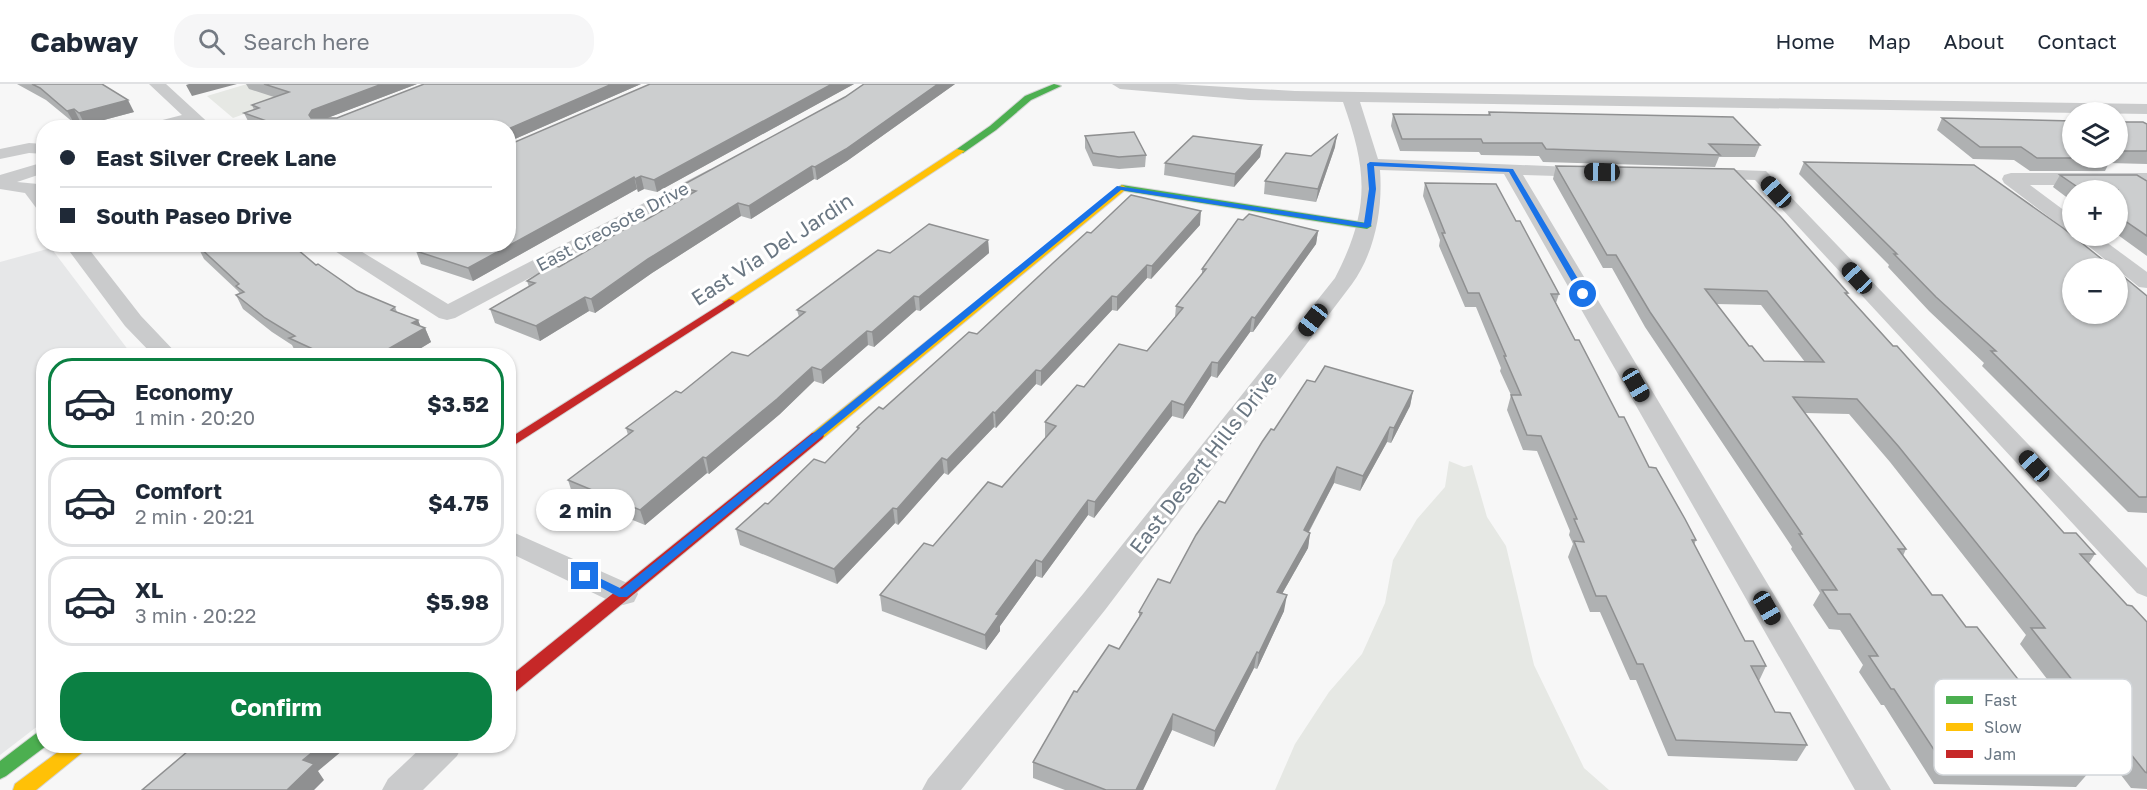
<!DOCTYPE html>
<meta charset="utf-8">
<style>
body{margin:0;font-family:"Golos Text",sans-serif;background:#f6f6f7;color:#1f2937;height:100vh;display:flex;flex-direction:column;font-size:22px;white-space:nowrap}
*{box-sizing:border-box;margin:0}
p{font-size:20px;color:#747a83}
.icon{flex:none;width:33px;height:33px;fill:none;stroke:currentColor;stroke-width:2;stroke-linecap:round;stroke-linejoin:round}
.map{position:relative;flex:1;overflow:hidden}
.side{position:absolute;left:36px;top:264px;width:480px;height:405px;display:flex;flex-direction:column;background:#fff;border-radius:24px;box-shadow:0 2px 4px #0004}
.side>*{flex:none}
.top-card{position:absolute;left:36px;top:36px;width:480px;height:132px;border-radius:24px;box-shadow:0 2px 4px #0004;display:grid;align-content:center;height:132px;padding:0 24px;background:#fff}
.tools{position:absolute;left:2062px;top:18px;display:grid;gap:12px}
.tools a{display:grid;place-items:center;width:66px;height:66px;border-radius:50%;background:#fff;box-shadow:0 2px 4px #0004;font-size:30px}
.end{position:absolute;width:27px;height:27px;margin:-14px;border:8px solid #1a73e8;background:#fff;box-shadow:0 0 0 3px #fff}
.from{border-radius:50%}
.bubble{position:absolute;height:42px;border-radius:21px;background:#fff;box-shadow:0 2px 4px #0004;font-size:20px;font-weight:700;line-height:42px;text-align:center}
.car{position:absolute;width:18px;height:36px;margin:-18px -9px;border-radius:8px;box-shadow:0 0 4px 2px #0007;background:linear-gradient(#222 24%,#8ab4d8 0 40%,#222 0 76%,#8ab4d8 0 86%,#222 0)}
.top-card b{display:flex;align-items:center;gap:21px;height:57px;font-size:22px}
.top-card b+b{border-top:2px solid #e0e1e3}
.top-card i{width:15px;height:15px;background:#1f2937}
ul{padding:10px 0 0;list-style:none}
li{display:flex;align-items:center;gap:18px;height:90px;margin:0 12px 9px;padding:0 12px;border:3px solid #e0e1e3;border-radius:24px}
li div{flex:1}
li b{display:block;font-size:22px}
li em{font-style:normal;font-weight:700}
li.current{border-color:#0b8043}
li>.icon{width:54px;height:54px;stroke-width:1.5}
.action{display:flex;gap:12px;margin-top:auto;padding:12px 24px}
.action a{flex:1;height:69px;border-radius:24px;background:#0b8043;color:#fff;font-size:24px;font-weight:700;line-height:69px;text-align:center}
header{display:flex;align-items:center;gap:36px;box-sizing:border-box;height:84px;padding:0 30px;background:#fff;border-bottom:2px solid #e0e1e3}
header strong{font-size:28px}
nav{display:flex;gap:33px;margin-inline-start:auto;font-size:21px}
.search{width:420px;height:54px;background:#f6f6f7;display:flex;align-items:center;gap:15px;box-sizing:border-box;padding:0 21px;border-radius:24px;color:#747a83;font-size:22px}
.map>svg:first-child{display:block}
.built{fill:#e6e7e8}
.green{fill:#e6e8e4}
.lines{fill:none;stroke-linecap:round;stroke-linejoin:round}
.fast-casing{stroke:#d3d4d4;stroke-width:2}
.slow-casing{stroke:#d3d4d4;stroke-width:2}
.jam-casing{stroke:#d3d4d4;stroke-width:2}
.street{fill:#cacbcc;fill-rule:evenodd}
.fast{fill:#4caf50;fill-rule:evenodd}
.slow{fill:#ffc107;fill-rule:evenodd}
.jam{fill:#c62828;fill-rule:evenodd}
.wall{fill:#afb1b2;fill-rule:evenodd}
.shaded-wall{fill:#8f9091}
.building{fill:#cccecf;stroke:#8f9091;stroke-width:1.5;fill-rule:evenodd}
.route{fill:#1a73e8}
.labels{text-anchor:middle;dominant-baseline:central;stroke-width:6;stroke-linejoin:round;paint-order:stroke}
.far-street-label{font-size:18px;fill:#6a7783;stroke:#fff}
.street-label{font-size:21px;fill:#6a7783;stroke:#fff}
.key{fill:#fff;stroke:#d2d6da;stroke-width:1.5}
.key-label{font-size:16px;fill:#6a7783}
</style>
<header>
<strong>Cabway</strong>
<div class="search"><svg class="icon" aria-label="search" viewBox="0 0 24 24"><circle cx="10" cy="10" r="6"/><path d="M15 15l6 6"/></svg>Search here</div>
<nav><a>Home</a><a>Map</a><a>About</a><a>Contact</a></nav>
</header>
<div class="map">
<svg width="2147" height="706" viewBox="0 0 2147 706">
<rect width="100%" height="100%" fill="#f7f7f7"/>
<path class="built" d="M51,164L132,271L44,272L43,638L0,671V178Z"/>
<g class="green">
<path d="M247,0H327L233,34L207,12Z"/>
<path d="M1449,377L1464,383L1472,381L1487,433L1506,462L1534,581L1584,684L1609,706H1275L1295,660L1329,608L1362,570L1385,519L1393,476L1417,435L1445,403Z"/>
</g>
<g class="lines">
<defs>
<g id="fast">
<path d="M1054,0L1061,2L1031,16L996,46L963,69H957V65L990,42L1025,12Z"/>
<path d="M1122,101L1367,139L1372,142L1367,145L1119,106L1117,104Z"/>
<path d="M44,646V662H46L6,692L0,695V677L38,648Z"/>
</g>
<g id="slow">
<path d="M957,65L965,67L733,220H725L723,218Z"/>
<path d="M1122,101L1127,104L1125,106L822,355H812L810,352L812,349Z"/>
<path d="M66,662H87L84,667L36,706H13L15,700Z"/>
</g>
<g id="jam">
<path d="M729,215L733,216L735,218L733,220L508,365V355Z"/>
<path d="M817,348L822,349L824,352L822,355L514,609L508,611V594L812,349Z"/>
</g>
</defs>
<use href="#fast" class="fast-casing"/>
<use href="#slow" class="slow-casing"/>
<use href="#jam" class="jam-casing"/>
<g class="street">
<path d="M149,0H166L214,44H195L191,39L174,44H145L147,40L182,31Z"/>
<path d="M1112,0H1176L1295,7L2147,20V30L1360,18L1378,75L1595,84L1598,88L1595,92L1589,93L1523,91L1891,706H1855L1504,90L1380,86C1383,125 1375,168 1352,200L1105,526L961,706H922L928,695L1083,510L1335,194C1370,126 1368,88 1343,18L1249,16L1120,5Z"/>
<path d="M29,59L44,60V70L29,69L0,75V65Z"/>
<path d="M44,78V89L17,98L38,100L44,108V127L37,125L25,109L0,105V91Z"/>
<path d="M710,85L716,86L719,90L716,94L455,234L447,236L439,234L324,160H349L448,220Z"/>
<path d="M1707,85L1766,87L2147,484V513L2137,509L1755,96L1701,94L1698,90L1701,86Z"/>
<path d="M2011,89H2147V101H2030L2073,133V148L2066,146L2004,99L2002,95L2004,91Z"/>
<path d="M2076,152H2098L2147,188V204L2139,203Z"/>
<path d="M64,160H85L141,232L179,272H154L125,242Z"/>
<path d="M508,446L634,502L638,510L634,518L623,521L612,518L508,468Z"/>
<path d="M423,662H462L457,672L423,706H382L388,695Z"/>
</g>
<use href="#fast" class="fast"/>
<use href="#slow" class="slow"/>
<use href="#jam" class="jam"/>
</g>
<g class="wall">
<path d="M17,0H102L134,28L85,41L80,37L74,39L46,16Z"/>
<path d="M246,0H417L327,34H337L424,0H641L508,58V44H257L250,41L244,29L254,26L252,21L274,13L249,5Z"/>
<path d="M650,0H854L657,108L644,105L638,108L637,105L473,197L421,180L416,167L425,162L420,160H508Z"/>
<path d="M864,0H955L847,77L817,96L814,95L751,135L741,132L652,189L595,229L589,227L540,257L495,239L490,225L529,203L527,197L559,183L644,137L682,115L679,103L845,13Z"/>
<path d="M1489,28L1760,61L1755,73H1719L1715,83L1543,78L1539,72L1481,71L1479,68L1400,67L1391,42L1393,30L1488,31Z"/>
<path d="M1942,34L2073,74H2118V38L2147,40V80L2109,79L2105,87H2030L2014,76L1973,75L1937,46Z"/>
<path d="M1085,52L1146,71L1145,83L1119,85L1093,82L1085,64Z"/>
<path d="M1262,61L1260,73L1234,103L1164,91L1165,79Z"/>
<path d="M1335,63L1316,118L1264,110L1265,97L1311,72Z"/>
<path d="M1804,78L2147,212V429L2128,428L1982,282L1984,279L1929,227L1888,183L1889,181L1799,90Z"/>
<path d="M1556,82L1848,209L1847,211L2064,449L2095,470L2089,479L2127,521L2147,538V705L2131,704L2020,560L2026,551L1890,378L1849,330L1805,329L1906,465L1903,472L1932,511L1966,543L2090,687L2076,703L1934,700L1884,621H1881L1859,588L1863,581L1840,546L1829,545L1813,521L1820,509L1791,465L1792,463L1645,243L1612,184H1603L1553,95ZM1716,220L1761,221L1805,278L1764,277L1749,262Z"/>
<path d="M2060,91L2147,97V172L2118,151V106H2073V118L2053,103Z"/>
<path d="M1425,99L1516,137L1559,210L1556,219L1575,256L1619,333L1649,383L1696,456L1694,461L1745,557L1766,582L1759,597L1775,628L1807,661L1797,677L1668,672L1636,596H1630L1600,528H1590L1568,473L1573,460L1569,451L1570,447L1537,367L1523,366L1507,326L1511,311L1500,287L1501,284L1476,223H1465L1439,162L1440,156L1423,112Z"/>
<path d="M1200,141L1151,195L1147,194L1117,227L1112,226L1041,302L1036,300L996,344L994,343L948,391L944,389L898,441L895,439L837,500L740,461L736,445L768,420L825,379L857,346V343L883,325L977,250L1091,149Z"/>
<path d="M1318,147L1316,160L1253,248H1250L1217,294L1211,292L1183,335L1172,332L1094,434L1088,431L1042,494L1036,492L1000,542V547L986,566L882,527L880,511L933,462L1002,403L1046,353H1045V338L1084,303L1147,267L1175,233L1176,222L1202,191V185Z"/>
<path d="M988,156L989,169L920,227L916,226L874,263L868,261L823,300L814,297L780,330L709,390L707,389L645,441L573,412L568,396L628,351L626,344L681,309L748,272L799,233L797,226L890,169Z"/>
<path d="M197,161L316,181L357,207L395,223L397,228L418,236L420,242L425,244L431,258L408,272H302L296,269L292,261L272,248L243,225L236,211L240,210L238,207L204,175Z"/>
<path d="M1315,298L1413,307L1410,322L1391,359L1387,358L1360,407L1334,399L1309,448L1310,449L1308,464L1282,510L1284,527L1257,585L1254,584L1214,663L1172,646L1143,706H1065L1033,694V678L1077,608L1119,565L1139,533V528L1170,499L1274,346Z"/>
</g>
<g class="shaded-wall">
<path d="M189,0H237L192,12L186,1Z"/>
<path d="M382,0H417L317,38L314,43L309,31L312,26Z"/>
<path d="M612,0H641L508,58V45Z"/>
<path d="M832,0H854L657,108L654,96Z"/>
<path d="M938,0H955L847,77L817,96L815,83Z"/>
<path d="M128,16L134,28L85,41L79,29Z"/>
<path d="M74,25L80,37L74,39L67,27Z"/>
<path d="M1337,51L1335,63L1316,118L1318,105Z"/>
<path d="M1262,61L1260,73L1234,103L1235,90Z"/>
<path d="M812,82L814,95L751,135L749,122Z"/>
<path d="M641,92L644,105L638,108L635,95Z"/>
<path d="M634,93L637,105L473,197L468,184Z"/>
<path d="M738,119L741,132L652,189L595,229L591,215L648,175Z"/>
<path d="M1201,127L1200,141L1151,195L1152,182Z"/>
<path d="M1318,147L1316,160L1253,248L1255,234Z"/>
<path d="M988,156L989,169L920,227L919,213Z"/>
<path d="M1147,181V194L1117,227V213Z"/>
<path d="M914,212L916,226L874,263L872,248Z"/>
<path d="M1112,212V226L1041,302V287Z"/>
<path d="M585,213L589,227L540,257L536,242Z"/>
<path d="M1252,233L1250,248L1217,294L1218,279Z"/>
<path d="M418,236L422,246L425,244L431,258L408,272H376L412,239Z"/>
<path d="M867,247L868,261L823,300L821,286Z"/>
<path d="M1212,278L1211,292L1183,335L1184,321Z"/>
<path d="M812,283L814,297L780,330L709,390L706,374Z"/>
<path d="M1036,286V300L996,344L995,329Z"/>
<path d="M1413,307L1410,322L1391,359L1394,344Z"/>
<path d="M1172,317V332L1094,434L1095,418Z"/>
<path d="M993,328L994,343L948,391L947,376Z"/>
<path d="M1390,343L1387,358L1360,407L1363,392Z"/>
<path d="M703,373L707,389L645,441L640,426Z"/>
<path d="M942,374L944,389L898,441L897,425Z"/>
<path d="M1337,383L1334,399L1301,462L1304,446Z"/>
<path d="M1088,416V431L1042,494V478Z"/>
<path d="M893,424L895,439L837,500L834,485Z"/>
<path d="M1310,449L1308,464L1274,524L1277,508Z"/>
<path d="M1036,476V492L1000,542V547L986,566L985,551L996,530Z"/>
<path d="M1287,511L1284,527L1257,585L1259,569Z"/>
<path d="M1257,568L1254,584L1214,663L1215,647Z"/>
<path d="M1173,630L1172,646L1143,706H1136Z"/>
<path d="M320,662H348L318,687L324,696L314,706H287L303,676Z"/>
</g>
<g class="building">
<path d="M32,0H102L128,16L79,29L74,25L67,27L40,4Z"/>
<path d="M264,0H382L312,26L309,31L311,34H337L424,0H612L508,45V44H286L244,29L259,24L252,21L289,8Z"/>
<path d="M650,0H832L654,96L641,92L635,95L634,93L468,184L416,167L428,160H508V61Z"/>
<path d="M864,0H938L846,65L815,83L812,82L749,122L738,119L648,175L591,215L585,213L536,242L490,225L535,199L527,197L552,181L559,183L640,136L644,137L696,107L679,103L845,13Z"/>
<path d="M1489,28L1733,33L1760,61L1709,60L1720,71L1546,65L1542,59H1483L1481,55H1402L1393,30L1490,31Z"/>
<path d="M1942,34L2073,37V74H2112H2037L2021,63H1980Z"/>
<path d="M2118,38H2143L2147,40V67H2118Z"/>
<path d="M1134,48L1146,71L1119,73L1093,69L1085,52Z"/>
<path d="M1337,51L1318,105L1265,97L1286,69L1311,72Z"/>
<path d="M1193,52L1262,61L1235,90L1165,79Z"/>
<path d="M1804,78L1974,81L2063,144L2113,184H2073V230H2118V188L2147,212V413H2139L1991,267H1996L1936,213L1894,170H1897Z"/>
<path d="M1556,82L1734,85L1781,133L1848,209H1845L1893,262H1897L2064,449H2076L2095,470H2080L2127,521L2132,522L2147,538V689L2145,688L2031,544H2045L1899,363L1857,315L1793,313L1906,465H1898L1932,511H1942L1966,543H1977L2090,687L1946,684L1894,605H1891L1869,572H1878L1850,530H1838L1822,506H1837L1799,450H1802L1650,228L1616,171H1607ZM1705,205L1767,207L1824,278L1764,277L1752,262H1749Z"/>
<path d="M2060,91H2137L2147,97V152L2118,132V106H2082Z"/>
<path d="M1425,99L1496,100L1516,137H1520L1559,210H1551L1575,256H1579L1619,333H1624L1649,383L1656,384L1685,435L1696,456H1692L1745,557H1753L1766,582H1751L1775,628L1790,629L1807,661L1676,656L1643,580H1637L1606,512H1596L1574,457L1584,458L1574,435H1577L1541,352L1527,351L1511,311H1521L1504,272H1506L1479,209H1468L1442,149H1445Z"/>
<path d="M1131,111L1201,127L1152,182L1147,181L1117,213L1112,212L1041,287L1036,286L995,329L993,328L947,376L942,374L897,425L893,424L834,485L736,445L765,419L768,420L814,375L825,379L859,344L857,343L879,323L883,325L969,248L977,250L1053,179L1087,148L1091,149Z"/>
<path d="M1249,130L1318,147L1255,234L1252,233L1218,279L1212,278L1184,321L1172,317L1095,418L1088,416L1042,478L1036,476L996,530L999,531L985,551L880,511L924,459L933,462L988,398L1002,403L1056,342L1045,338L1077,301L1084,303L1119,260L1147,267L1183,224L1176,222L1206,185H1202L1238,135L1243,136Z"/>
<path d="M929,140L988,156L919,213L914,212L872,248L867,247L821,286L812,283L777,315L706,374L703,373L640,426L568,396L633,347L626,344L676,307L681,309L732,268L748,272L805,228L797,226L878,166L890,169Z"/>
<path d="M197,160H291L316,181L318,180L357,207L395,223L391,226L418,236L412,239L425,244L376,272H328L289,254L295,252L265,234L236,211L244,208L236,202L239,200L197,161Z"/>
<path d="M1325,282L1413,307L1394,344L1390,343L1363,392L1337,383L1304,446L1310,449L1277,508L1287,511L1259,569L1257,568L1215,647L1173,630L1136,706H1106L1033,678L1074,607L1077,608L1109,561L1119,565L1142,529L1139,528L1158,495L1170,499L1196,451L1219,417L1225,419L1262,358L1271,345L1274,346L1307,296L1315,298Z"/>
<path d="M194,662H320L303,676L314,680L287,706H142Z"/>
</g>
<path class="route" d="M1370,78L1513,85L1587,210L1583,213L1579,210L1509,88L1374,82L1376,105L1371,142L1367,144L1121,106L627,513H619L579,492L585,488L589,489L622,505L1117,102L1364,139L1369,105L1367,80Z"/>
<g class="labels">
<g class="far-street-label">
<text transform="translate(612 142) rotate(-28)">East Creosote Drive</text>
</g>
<g class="street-label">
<text transform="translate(772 165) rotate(-33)">East Via Del Jardin</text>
<text transform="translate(1203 378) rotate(-52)">East Desert Hills Drive</text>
</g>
</g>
<rect x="1934" y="595" width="198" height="96" rx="9" class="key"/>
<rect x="1946" y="612" width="27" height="8" fill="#4caf50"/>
<rect x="1946" y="639" width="27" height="8" fill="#ffc107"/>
<rect x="1946" y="666" width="27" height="8" fill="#c62828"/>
<g class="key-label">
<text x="1984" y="622">Fast</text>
<text x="1984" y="649">Slow</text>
<text x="1984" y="676">Jam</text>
</g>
</svg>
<div class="tools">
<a><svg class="icon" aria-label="layers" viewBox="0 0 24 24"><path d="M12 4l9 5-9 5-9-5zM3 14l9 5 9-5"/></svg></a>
<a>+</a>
<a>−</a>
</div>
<i class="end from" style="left:1583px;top:210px"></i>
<i class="end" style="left:585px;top:492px"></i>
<div class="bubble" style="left:536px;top:405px;width:99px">2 min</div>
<i class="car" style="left:1602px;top:88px;rotate:271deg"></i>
<i class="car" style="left:1776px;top:108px;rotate:317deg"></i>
<i class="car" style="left:1857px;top:194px;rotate:317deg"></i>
<i class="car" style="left:1313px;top:236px;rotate:218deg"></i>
<i class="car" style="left:1636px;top:301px;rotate:150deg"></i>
<i class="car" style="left:2034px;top:382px;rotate:317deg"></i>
<i class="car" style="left:1767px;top:524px;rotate:150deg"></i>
<div class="top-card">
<b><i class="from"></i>East Silver Creek Lane</b>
<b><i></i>South Paseo Drive</b>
</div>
<section class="side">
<ul>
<li class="current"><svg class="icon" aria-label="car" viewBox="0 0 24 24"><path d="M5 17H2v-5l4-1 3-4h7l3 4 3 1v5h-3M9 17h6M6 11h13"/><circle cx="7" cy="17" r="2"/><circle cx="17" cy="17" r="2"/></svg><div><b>Economy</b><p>1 min · 20:20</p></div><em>$3.52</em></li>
<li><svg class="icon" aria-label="car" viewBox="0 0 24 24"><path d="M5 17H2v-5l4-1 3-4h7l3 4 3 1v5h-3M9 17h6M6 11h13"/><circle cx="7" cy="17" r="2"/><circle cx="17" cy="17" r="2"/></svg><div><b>Comfort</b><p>2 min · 20:21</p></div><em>$4.75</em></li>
<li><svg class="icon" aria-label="car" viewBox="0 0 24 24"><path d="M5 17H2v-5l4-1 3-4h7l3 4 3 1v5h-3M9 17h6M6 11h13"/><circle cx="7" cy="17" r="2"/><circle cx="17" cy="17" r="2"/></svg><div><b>XL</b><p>3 min · 20:22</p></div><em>$5.98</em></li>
</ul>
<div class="action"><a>Confirm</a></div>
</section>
</div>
